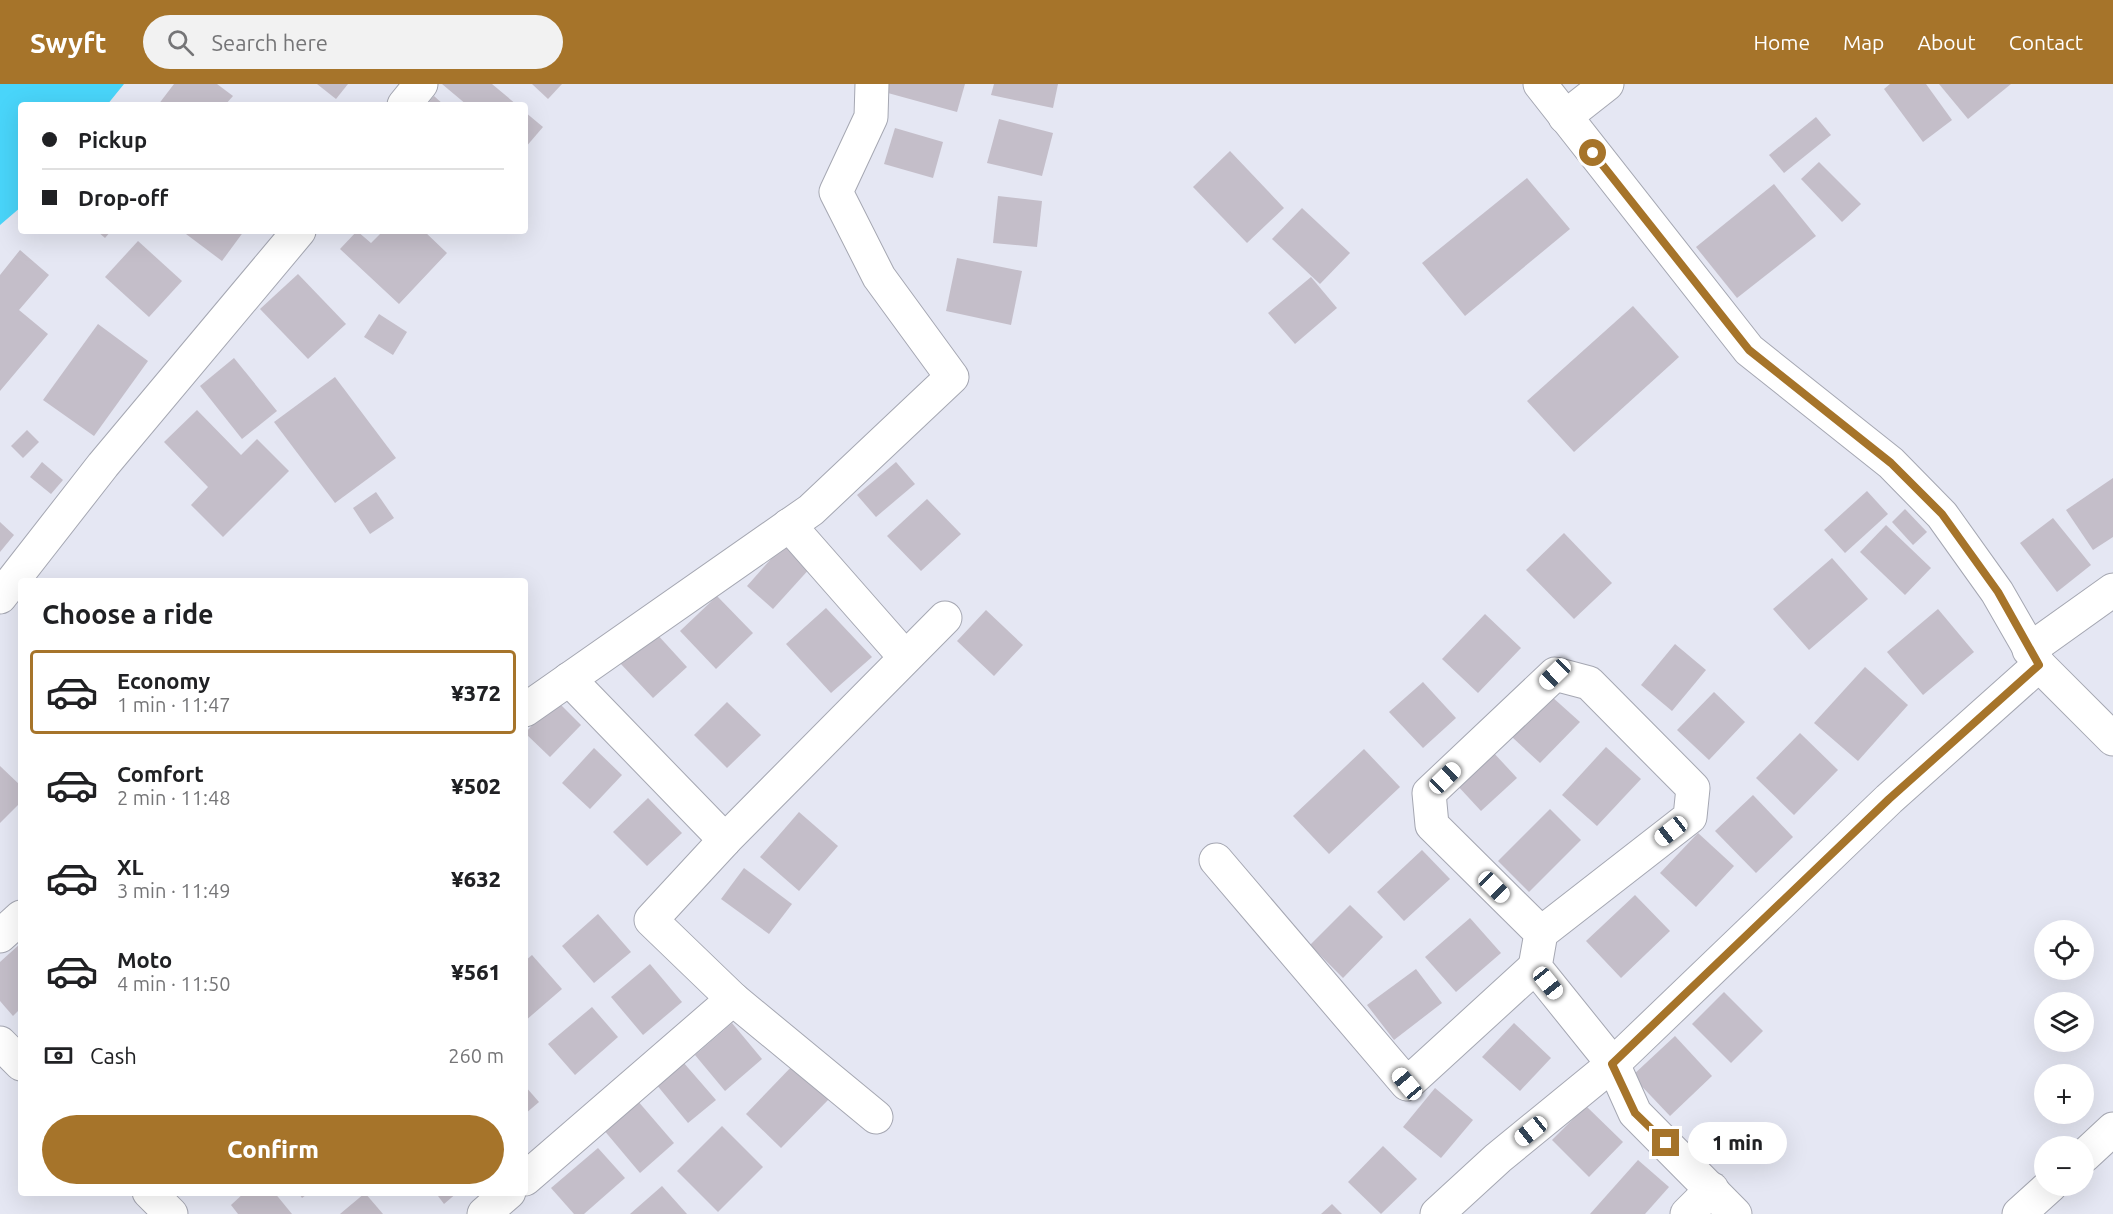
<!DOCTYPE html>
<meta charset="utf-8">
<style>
body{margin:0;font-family:Ubuntu,sans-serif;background:#f2f2f2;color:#202124;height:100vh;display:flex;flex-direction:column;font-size:22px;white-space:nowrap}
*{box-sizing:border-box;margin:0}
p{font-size:20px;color:#757577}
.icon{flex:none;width:33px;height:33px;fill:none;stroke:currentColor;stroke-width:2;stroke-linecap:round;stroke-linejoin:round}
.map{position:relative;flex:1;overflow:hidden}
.panel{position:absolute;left:18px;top:494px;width:510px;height:618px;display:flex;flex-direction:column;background:#fff;border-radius:6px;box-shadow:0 6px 24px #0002}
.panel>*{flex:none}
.guide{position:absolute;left:18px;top:18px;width:510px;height:132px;border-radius:6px;box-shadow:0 6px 24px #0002;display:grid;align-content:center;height:132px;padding:0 24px;background:#fff}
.controls{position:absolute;left:2034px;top:836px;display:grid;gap:12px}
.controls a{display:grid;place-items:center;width:60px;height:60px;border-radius:50%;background:#fff;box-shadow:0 6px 24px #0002;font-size:30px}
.end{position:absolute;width:27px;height:27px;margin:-14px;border:8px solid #a6742a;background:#fff;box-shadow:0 0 0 3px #fff}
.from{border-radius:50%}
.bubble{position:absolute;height:42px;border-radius:21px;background:#fff;box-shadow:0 6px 24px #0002;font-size:20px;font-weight:800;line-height:42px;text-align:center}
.car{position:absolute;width:18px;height:36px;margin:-18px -9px;border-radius:8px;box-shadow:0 0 4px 2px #0007;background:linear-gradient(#fff 24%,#345 0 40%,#fff 0 76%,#345 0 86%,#fff 0)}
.guide b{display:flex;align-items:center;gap:21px;height:57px;font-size:22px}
.guide b+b{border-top:2px solid #e0e0e0}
.guide i{width:15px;height:15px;background:#202124}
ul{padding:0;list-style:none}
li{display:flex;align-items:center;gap:18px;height:84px;margin:0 12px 9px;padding:0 12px;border:3px solid transparent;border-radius:6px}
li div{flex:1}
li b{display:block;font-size:22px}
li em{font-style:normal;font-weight:800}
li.current{border-color:#a6742a}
li>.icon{width:54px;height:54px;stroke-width:1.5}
h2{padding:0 24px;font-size:27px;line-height:72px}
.pay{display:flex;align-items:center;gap:15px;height:66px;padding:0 24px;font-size:22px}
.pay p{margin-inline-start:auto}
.button{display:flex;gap:12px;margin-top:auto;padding:12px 24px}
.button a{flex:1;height:69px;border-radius:36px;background:#a6742a;color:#fff;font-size:24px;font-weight:800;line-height:69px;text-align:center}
header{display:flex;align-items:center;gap:36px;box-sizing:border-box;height:84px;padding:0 30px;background:#a6742a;color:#fff}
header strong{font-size:28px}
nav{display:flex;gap:33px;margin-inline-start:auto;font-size:21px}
.search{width:420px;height:54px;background:#f2f2f2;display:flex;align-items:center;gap:15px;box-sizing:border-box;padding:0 21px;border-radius:33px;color:#757577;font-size:22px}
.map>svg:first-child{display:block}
.water{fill:#49d5fa}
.building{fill:#c4bec9}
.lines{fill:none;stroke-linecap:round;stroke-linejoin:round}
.minor-casing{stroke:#a5a7b2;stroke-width:35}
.minor{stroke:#fff;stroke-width:33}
.route{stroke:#a6742a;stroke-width:8}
</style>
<header>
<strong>Swyft</strong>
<div class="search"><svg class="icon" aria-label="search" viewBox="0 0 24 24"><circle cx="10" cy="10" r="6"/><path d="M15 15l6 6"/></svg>Search here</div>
<nav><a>Home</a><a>Map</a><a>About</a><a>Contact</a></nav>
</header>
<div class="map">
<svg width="2113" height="1130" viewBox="0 0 2113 1130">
<rect width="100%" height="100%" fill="#e5e7f3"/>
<path class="water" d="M0,0H124L107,21H21V123L0,141Z"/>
<g class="building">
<path d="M174,0H217L233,12L225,21H158Z"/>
<path d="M317,0H348L336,15Z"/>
<path d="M442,0H492L517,21H467Z"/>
<path d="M532,0H562L548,15Z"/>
<path d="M879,0H965L957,28L877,6Z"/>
<path d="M994,0H1058L1053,24L991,11Z"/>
<path d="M1890,0H1926L1952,36L1923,58L1884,5Z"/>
<path d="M1939,0H2011L1968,35Z"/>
<path d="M434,12L444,21H426Z"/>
<path d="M525,28L543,43L525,64Z"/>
<path d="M1816,33L1831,51L1784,89L1769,71Z"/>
<path d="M999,35L1053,49L1042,92L987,79Z"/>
<path d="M895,44L943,58L933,94L884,80Z"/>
<path d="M1230,67L1284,124L1247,159L1193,103Z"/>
<path d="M1819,78L1861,120L1842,138L1801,95Z"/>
<path d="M1527,94L1570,145L1465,232L1422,179Z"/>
<path d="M1774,100L1816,152L1737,214L1696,163Z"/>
<path d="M998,112L1042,117L1037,163L993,159Z"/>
<path d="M1302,124L1350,169L1320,200L1272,155Z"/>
<path d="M97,147H111L105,154Z"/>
<path d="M182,147H244L222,177Z"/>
<path d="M357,147L371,159L383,147H424L447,169L399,220L340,165Z"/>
<path d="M138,157L182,197L149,233L105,193Z"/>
<path d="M20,166L49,191L19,226L48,250L0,307V191Z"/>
<path d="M957,174L1022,187L1011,241L946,227Z"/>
<path d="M298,190L346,240L308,275L260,225Z"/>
<path d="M1311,193L1337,224L1295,260L1268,229Z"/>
<path d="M1633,222L1679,273L1574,368L1527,317Z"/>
<path d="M379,230L407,248L393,271L364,253Z"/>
<path d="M98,240L148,277L94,352L43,316Z"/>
<path d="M234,274L277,327L242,355L200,302Z"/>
<path d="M335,293L396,374L335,419L274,338Z"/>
<path d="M197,326L241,371L257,355L289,387L223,453L191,421L208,403L164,358Z"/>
<path d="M27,346L39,358L23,374L11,362Z"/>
<path d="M42,378L63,396L51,410L30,393Z"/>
<path d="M896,378L915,400L876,433L857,411Z"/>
<path d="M2113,394V453L2093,466L2066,426Z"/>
<path d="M1867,407L1888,430L1845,469L1824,446Z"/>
<path d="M376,408L394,434L370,450L353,424Z"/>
<path d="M927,415L961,450L921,487L887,452Z"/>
<path d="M1905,425L1927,448L1913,461L1892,438Z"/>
<path d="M2053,434L2091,481L2057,508L2020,459Z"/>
<path d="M0,438L14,451L0,468Z"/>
<path d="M1886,441L1931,484L1905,511L1860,468Z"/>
<path d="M1564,449L1612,499L1574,535L1526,486Z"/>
<path d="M786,458L812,482L773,525L747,502Z"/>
<path d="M1832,474L1868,515L1809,566L1773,525Z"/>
<path d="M717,512L753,549L716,585L680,547Z"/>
<path d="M826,524L872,573L831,609L786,560Z"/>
<path d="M1938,525L1974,568L1923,611L1887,568Z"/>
<path d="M986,526L1023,561L994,592L957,557Z"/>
<path d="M1485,530L1521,564L1478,609L1442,575Z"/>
<path d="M655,548L687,583L653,614L620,579Z"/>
<path d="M1675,560L1706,586L1672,627L1641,601Z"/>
<path d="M1865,583L1908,621L1858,677L1814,639Z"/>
<path d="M1423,598L1456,634L1423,664L1389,628Z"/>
<path d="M1714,608L1745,638L1709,676L1677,646Z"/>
<path d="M1551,612L1580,638L1540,679L1512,653Z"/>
<path d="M556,616L581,641L550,673L525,649Z"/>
<path d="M727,618L761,651L727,684L694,651Z"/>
<path d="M1800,649L1838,686L1794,731L1756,694Z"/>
<path d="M1606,663L1641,695L1597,742L1562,711Z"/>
<path d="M594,664L622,691L590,725L562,699Z"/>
<path d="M1364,665L1400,703L1329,770L1293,732Z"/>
<path d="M1492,667L1517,694L1481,727L1456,700Z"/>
<path d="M0,682L21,702V718L0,739Z"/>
<path d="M1753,711L1793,753L1756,789L1715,747Z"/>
<path d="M648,714L682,749L647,782L613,748Z"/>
<path d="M1550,725L1581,756L1529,808L1498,777Z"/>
<path d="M799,728L838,762L799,807L760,773Z"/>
<path d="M1698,749L1734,782L1696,823L1660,789Z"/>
<path d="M1422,766L1450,795L1404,837L1377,808Z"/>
<path d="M744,784L792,820L769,850L721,815Z"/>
<path d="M1635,811L1670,847L1621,894L1586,857Z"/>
<path d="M1350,821L1383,853L1343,894L1310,861Z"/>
<path d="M598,830L631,868L594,899L562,862Z"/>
<path d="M1470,834L1501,869L1456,908L1425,873Z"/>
<path d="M21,859V924L13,932L0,917V878Z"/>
<path d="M532,871L562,905L525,937V877Z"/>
<path d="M650,880L682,918L643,951L611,913Z"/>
<path d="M1416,885L1442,919L1394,956L1367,921Z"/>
<path d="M1724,908L1763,947L1731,979L1692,940Z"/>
<path d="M592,923L618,953L575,991L548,960Z"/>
<path d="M732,939L762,975L725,1007L695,971Z"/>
<path d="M1514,939L1551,974L1520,1007L1482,973Z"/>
<path d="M1675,952L1712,992L1670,1032L1632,992Z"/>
<path d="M683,978L716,1016L688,1039L656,1000Z"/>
<path d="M795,979L830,1014L781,1064L746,1030Z"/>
<path d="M525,1002L539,1018L525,1030Z"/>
<path d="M1435,1004L1473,1036L1441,1074L1403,1043Z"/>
<path d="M637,1016L674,1059L640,1089L603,1045Z"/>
<path d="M1586,1022L1623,1058L1589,1093L1552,1056Z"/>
<path d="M722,1042L763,1083L718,1128L677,1087Z"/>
<path d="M1383,1062L1417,1095L1381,1130L1348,1098Z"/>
<path d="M598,1064L625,1094L584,1130H574L551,1104Z"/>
<path d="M1638,1076L1669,1103L1645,1130H1590Z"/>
<path d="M662,1102L687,1130H630Z"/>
<path d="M245,1108H274L292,1130H238L231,1121Z"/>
<path d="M298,1108H310L302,1114Z"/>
<path d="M435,1108H458L444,1120Z"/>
<path d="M365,1109L383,1130H340Z"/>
<path d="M1332,1120L1342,1130H1321Z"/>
</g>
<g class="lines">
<defs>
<g id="minor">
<path d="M1540,0L1749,266L1891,379L1942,431L1997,508L2039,581L2113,655"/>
<path d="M404,21L421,0"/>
<path d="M1565,33L1607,0"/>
<path d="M789,441L905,573"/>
<path d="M0,513L103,381L299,147"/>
<path d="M2029,566L2113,506"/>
<path d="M569,595L725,756"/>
<path d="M525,626L811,426L952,293L879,193L836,108L871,33L872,0"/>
<path d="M1216,776L1407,1000L1535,883"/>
<path d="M1541,849L1690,733L1693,704L1589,599L1555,590L1429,709L1432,741L1541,849L1535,883L1613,980L1889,715L2039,581"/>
<path d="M0,852L21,833"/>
<path d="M733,915L876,1033"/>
<path d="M0,959L21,980"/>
<path d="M2084,1072L2113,1045"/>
<path d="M525,1095L733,915L651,836L725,756L945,534"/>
<path d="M149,1108L171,1130"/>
<path d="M484,1130L509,1108"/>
<path d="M1437,1130L1498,1074L1613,980L1635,1029L1735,1130"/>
<path d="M1687,1130L1712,1105"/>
<path d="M2019,1130L2051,1101"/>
</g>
</defs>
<use href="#minor" class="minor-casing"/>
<use href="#minor" class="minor"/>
</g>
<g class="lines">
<path class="route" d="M1593,69L1749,266L1891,379L1942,430L1998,508L2039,581L1889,715L1612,980L1635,1029L1666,1059"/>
</g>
</svg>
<div class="controls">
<a><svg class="icon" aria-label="locate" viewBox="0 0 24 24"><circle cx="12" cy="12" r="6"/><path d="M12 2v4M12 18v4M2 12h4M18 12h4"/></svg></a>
<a><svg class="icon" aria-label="layers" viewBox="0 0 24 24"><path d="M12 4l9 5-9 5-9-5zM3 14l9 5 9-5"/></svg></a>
<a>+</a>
<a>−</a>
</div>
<i class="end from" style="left:1593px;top:69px"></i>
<i class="end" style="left:1666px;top:1059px"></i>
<div class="bubble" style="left:1688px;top:1038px;width:99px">1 min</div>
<i class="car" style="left:1555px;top:590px;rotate:226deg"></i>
<i class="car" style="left:1445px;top:694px;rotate:46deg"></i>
<i class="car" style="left:1671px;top:747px;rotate:232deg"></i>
<i class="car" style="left:1494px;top:803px;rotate:135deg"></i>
<i class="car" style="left:1548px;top:899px;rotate:141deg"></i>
<i class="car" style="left:1407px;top:1000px;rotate:320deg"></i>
<i class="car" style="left:1531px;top:1047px;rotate:231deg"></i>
<div class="guide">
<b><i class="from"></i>Pickup</b>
<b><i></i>Drop-off</b>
</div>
<section class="panel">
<h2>Choose a ride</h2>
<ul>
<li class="current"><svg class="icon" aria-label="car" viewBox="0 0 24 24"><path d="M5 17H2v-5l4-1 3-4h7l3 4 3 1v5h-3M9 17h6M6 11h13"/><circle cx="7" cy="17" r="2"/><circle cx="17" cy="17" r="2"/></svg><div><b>Economy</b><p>1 min · 11:47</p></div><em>¥372</em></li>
<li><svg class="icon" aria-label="car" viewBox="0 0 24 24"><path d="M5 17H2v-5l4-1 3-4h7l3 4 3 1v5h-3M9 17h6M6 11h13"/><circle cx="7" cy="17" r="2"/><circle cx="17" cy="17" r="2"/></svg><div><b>Comfort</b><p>2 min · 11:48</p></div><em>¥502</em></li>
<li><svg class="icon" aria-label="car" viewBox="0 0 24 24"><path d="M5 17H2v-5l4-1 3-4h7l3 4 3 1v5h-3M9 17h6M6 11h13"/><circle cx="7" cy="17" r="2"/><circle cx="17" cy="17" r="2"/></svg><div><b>XL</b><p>3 min · 11:49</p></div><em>¥632</em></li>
<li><svg class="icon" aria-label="car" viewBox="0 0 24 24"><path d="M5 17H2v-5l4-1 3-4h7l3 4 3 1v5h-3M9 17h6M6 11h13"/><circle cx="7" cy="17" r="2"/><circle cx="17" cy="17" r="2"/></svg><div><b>Moto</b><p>4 min · 11:50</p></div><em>¥561</em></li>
</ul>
<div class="pay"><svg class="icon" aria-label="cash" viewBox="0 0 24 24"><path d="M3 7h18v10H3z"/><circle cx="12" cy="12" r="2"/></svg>Cash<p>260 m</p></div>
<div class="button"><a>Confirm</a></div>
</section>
</div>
